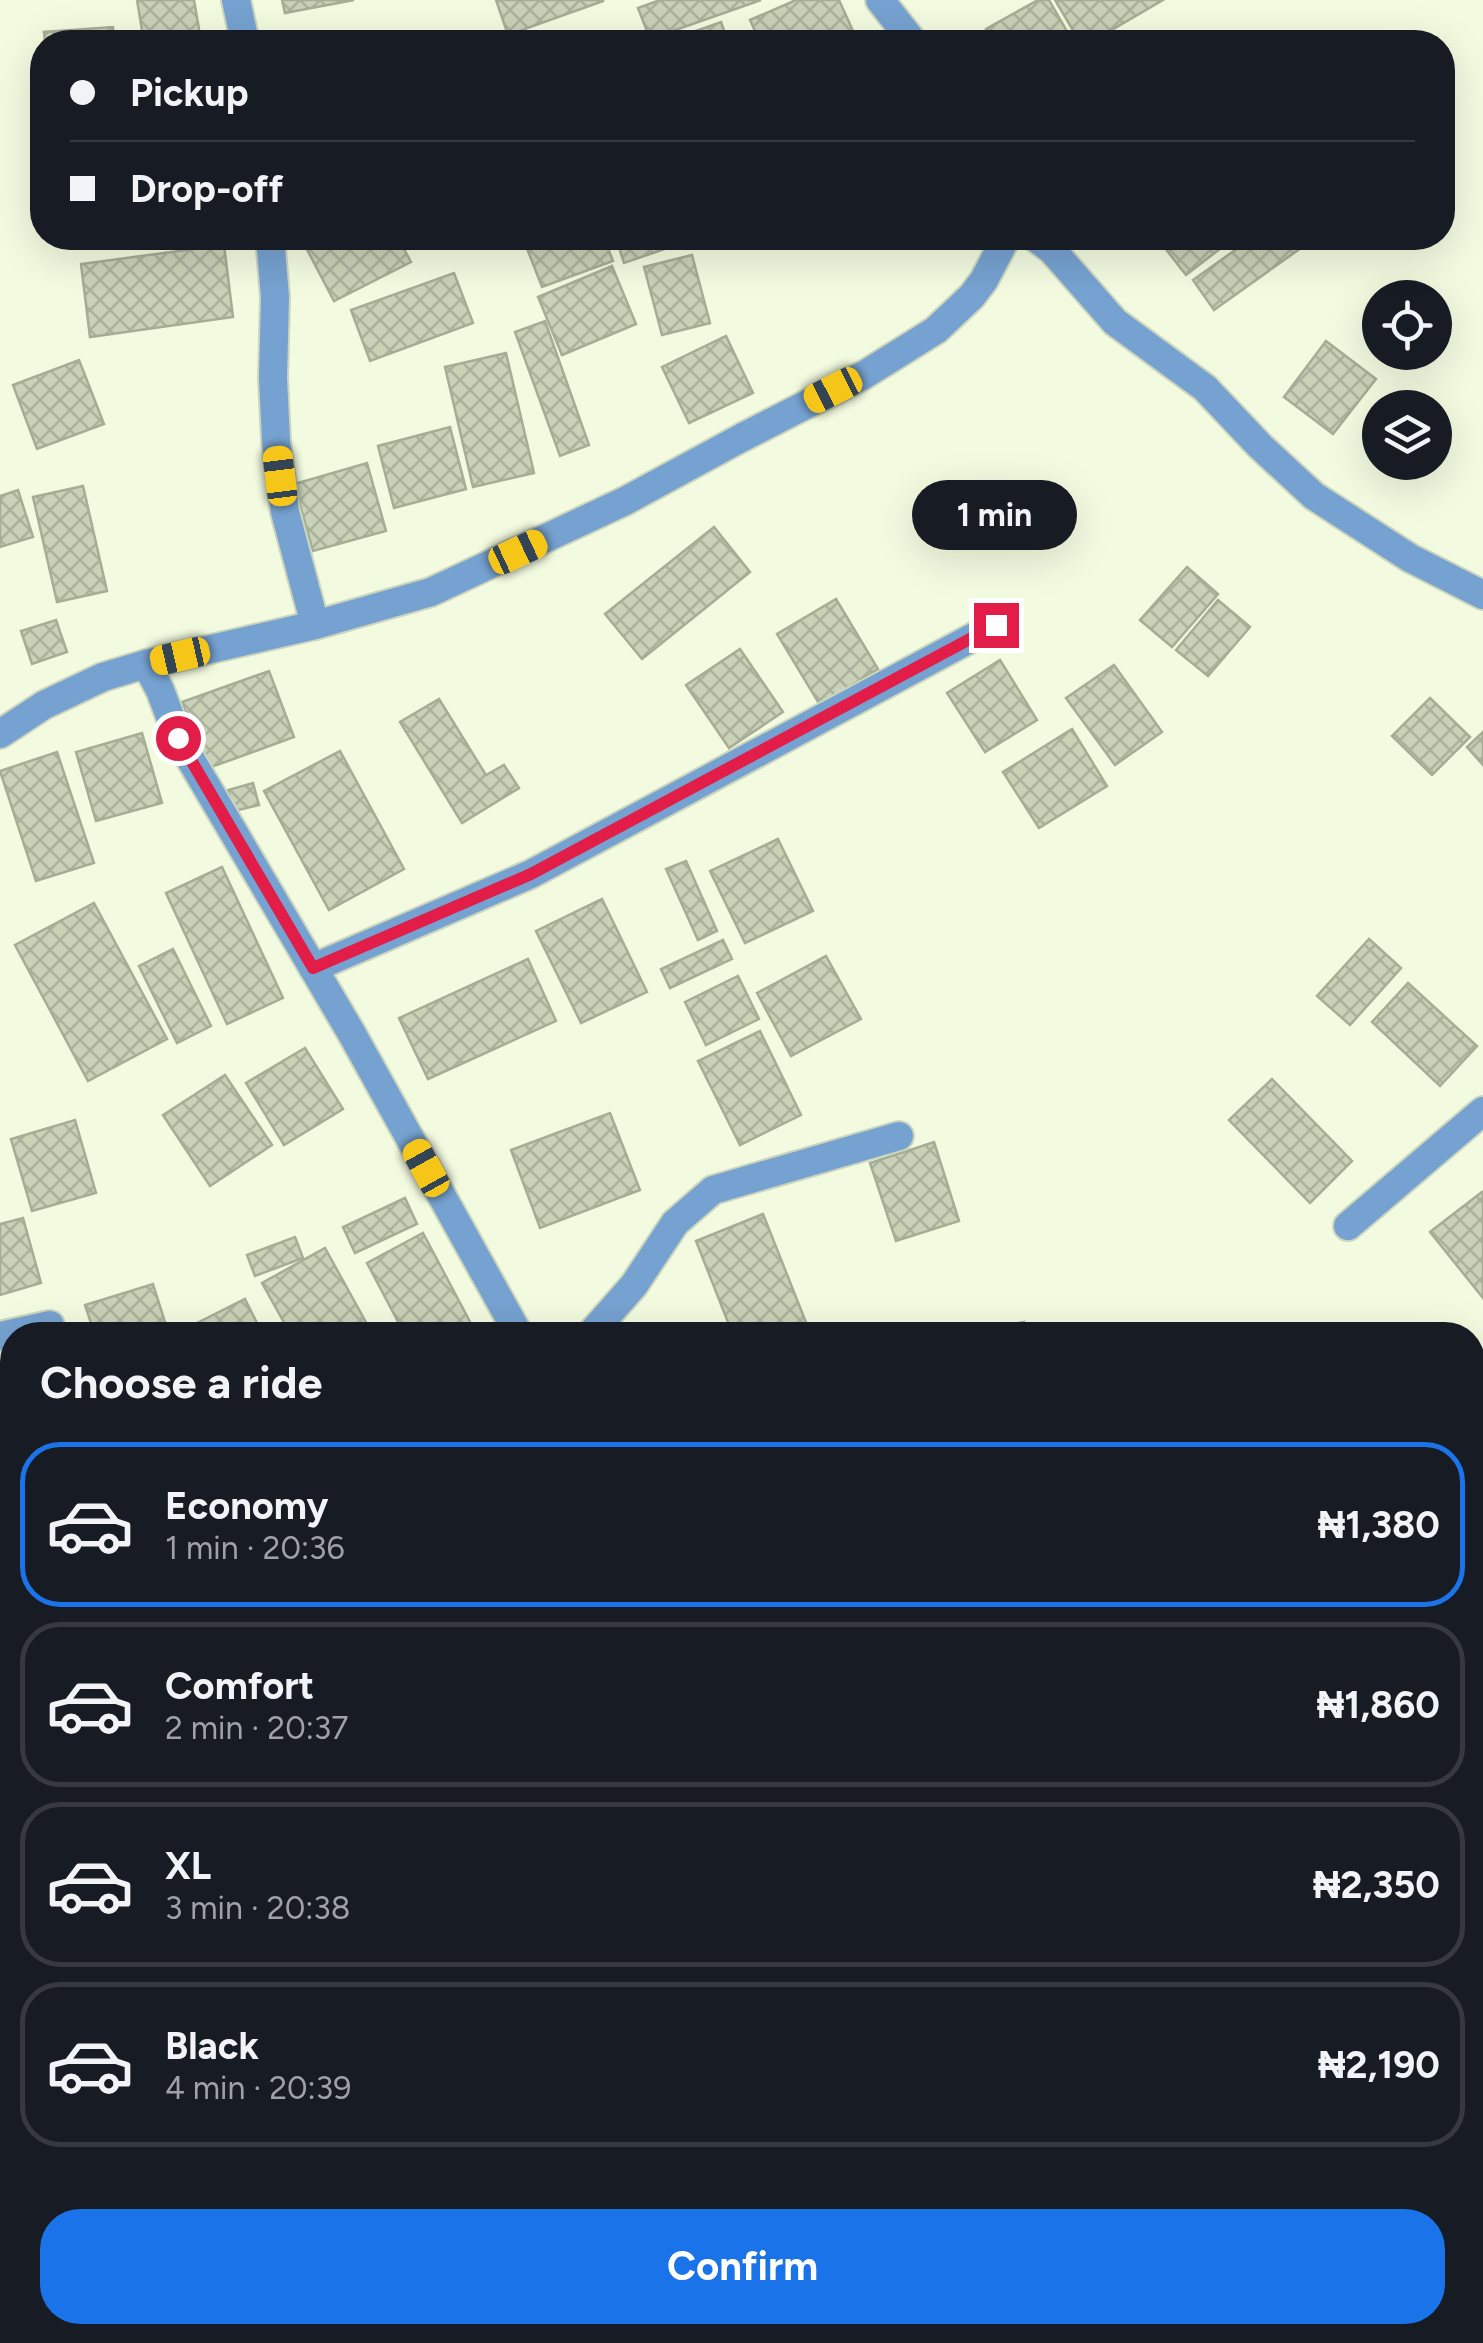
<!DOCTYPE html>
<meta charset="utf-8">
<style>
body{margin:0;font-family:Figtree,sans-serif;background:#242831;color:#f1f3f6;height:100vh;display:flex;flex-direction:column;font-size:38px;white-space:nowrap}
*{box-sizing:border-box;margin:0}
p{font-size:32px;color:#9ea1a6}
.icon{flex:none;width:55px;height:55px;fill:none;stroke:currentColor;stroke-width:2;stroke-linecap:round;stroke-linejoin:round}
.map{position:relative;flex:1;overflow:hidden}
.details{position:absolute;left:0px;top:1322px;width:1485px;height:1022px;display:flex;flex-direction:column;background:#171b24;border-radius:40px 40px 0 0;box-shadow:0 10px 40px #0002}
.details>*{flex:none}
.hud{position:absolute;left:30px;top:30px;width:1425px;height:220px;border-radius:40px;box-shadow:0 10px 40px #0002;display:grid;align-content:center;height:220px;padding:0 40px;background:#171b24}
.buttons{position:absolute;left:1362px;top:280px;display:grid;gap:20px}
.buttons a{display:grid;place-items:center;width:90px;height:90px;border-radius:50%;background:#171b24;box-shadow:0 10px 40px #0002;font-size:50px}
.end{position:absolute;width:45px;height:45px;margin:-22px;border:12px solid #e11d48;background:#fff;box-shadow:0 0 0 5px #fff}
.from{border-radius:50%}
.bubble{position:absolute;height:70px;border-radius:35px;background:#171b24;box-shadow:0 10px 40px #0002;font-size:32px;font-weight:700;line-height:70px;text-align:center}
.car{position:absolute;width:30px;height:60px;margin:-30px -15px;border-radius:12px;box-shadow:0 0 8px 2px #0007;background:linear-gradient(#f5c518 24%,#345 0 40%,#f5c518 0 76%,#345 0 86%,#f5c518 0)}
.hud b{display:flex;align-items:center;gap:35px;height:95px;font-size:38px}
.hud b+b{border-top:2px solid #363941}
.hud i{width:25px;height:25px;background:#f1f3f6}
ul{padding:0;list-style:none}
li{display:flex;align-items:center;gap:30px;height:165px;margin:0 20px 15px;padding:0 20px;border:5px solid #363941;border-radius:40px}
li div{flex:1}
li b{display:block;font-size:38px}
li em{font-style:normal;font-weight:700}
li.active{border-color:#1a73e8}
li>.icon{width:90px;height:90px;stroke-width:1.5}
h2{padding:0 40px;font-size:45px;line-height:120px}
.primary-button{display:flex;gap:20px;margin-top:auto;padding:20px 40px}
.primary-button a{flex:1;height:115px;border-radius:40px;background:#1a73e8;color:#fff;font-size:40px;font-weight:700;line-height:115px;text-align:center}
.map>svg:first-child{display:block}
.building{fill:url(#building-cross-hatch);stroke:#a5ad94;stroke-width:2.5}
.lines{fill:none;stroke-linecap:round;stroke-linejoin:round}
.minor-casing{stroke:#cdd5bd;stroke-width:32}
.minor{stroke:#76a2d1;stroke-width:28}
.route{stroke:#e11d48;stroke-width:12}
</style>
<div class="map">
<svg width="1483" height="2343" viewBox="0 0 1483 2343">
<defs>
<pattern id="building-cross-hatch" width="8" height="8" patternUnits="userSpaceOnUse" patternTransform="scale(2.5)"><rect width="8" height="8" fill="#c9d1b7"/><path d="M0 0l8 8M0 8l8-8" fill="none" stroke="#abb29c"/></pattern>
</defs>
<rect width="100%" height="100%" fill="#f2fbe0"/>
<g class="building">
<path d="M137,0H194L200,35L144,42Z"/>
<path d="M282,0H354L285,13Z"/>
<path d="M496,0H603V1L508,35Z"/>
<path d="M660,0H761L650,39L638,8Z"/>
<path d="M796,0H839L858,42H760L750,20Z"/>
<path d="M1038,0H1049L1073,42H994L986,29Z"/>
<path d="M1055,0H1163L1091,42H1080Z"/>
<path d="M721,22L728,42H665Z"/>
<path d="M113,27L114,42H45L44,32Z"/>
<path d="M306,238H398L411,262L334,301L302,240Z"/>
<path d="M523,238H604L613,261L542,287Z"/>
<path d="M616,238H680L682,243L624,263Z"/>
<path d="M1167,238H1234L1186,275L1161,243Z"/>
<path d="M1252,238H1315L1214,310L1193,280Z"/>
<path d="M224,245L233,317L90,337L81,264Z"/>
<path d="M692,255L710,323L662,335L644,267Z"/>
<path d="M612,266L636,324L562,355L538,297Z"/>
<path d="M454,273L473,323L370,361L351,310Z"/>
<path d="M545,321L589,445L560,456L515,332Z"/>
<path d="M726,336L753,393L689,423L662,367Z"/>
<path d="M1326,341L1376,379L1333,434L1284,397Z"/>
<path d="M506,353L534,473L473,487L445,367Z"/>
<path d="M79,360L104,424L37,449L13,385Z"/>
<path d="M450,427L466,489L394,508L378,446Z"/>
<path d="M367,463L386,531L313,551L294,484Z"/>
<path d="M83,486L107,591L57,602L33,497Z"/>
<path d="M18,490L33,537L0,547V496Z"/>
<path d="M714,527L750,572L642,659L605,614Z"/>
<path d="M1187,567L1218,594L1172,647L1140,620Z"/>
<path d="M836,599L878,669L820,705L777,634Z"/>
<path d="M1218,600L1250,627L1208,676L1176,650Z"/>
<path d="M56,620L67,652L32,664L21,631Z"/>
<path d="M740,649L783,712L729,748L686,685Z"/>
<path d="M1000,660L1037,720L985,752L947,693Z"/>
<path d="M1114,665L1162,732L1115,765L1066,698Z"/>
<path d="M269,671L294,737L206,769L182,702Z"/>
<path d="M1430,698L1470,737L1432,775L1392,736Z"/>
<path d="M439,699L486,775L504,765L519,788L462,823L400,722Z"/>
<path d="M1072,729L1107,786L1039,828L1003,772Z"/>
<path d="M1483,732V765L1467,747Z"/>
<path d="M142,733L162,803L96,821L76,752Z"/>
<path d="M340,751L404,869L329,910L264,791Z"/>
<path d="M57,752L94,863L36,881L0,771Z"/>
<path d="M253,783L259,805L234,811L228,790Z"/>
<path d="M778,839L813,911L745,943L710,871Z"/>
<path d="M686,861L717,931L698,940L666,869Z"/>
<path d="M222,867L283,998L227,1024L166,893Z"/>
<path d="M602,899L647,992L581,1023L536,931Z"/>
<path d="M94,903L167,1039L88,1081L15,945Z"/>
<path d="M1369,939L1401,968L1350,1025L1317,996Z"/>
<path d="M723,940L732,959L670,988L661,969Z"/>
<path d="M173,949L211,1026L177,1043L139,966Z"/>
<path d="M826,956L861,1019L791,1056L757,993Z"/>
<path d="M528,959L556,1021L428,1079L399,1018Z"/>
<path d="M738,976L759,1019L706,1045L685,1002Z"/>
<path d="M1408,983L1477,1046L1440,1086L1372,1022Z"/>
<path d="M760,1031L801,1115L740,1145L698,1061Z"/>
<path d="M305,1048L343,1109L284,1145L246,1083Z"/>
<path d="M225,1075L272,1145L210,1186L163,1115Z"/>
<path d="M1272,1079L1352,1161L1310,1203L1229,1120Z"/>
<path d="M610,1113L640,1190L540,1228L511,1150Z"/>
<path d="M75,1120L96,1193L32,1211L11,1139Z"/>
<path d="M934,1142L959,1221L896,1241L870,1163Z"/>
<path d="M1482,1192L1483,1193V1298L1430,1232Z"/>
<path d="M405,1198L417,1224L355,1253L343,1227Z"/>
<path d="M763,1214L811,1335H733L696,1241Z"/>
<path d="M23,1218L41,1283L0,1295V1224Z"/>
<path d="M423,1233L477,1335H405L367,1263Z"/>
<path d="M295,1237L303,1258L255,1276L247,1255Z"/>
<path d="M325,1248L373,1335H291L262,1283Z"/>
<path d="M153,1284L169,1335H95L85,1305Z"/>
<path d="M245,1299L263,1335H193L189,1327Z"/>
<path d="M1024,1322L1027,1335H970V1333Z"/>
<path d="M1483,1378V1431L1472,1420V1387Z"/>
<path d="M0,1437L12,1499V1516L0,1519Z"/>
<path d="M1472,1488L1483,1503V1516L1472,1523Z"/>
<path d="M1483,1537V1598L1472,1605V1544Z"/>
<path d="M1478,1810L1483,1815V1839L1472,1849V1815Z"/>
<path d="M1483,1847V1924L1472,1914V1857Z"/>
</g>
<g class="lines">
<defs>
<g id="minor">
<path d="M236,0L245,42"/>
<path d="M880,0L913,42"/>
<path d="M270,238L275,297L273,378L276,441L285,512L315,625"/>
<path d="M1036,238L1052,250L1115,322L1205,388L1260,446L1314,496L1410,558L1483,595"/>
<path d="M146,664L160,690L178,738L352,1034L519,1335"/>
<path d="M0,734L44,705L103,677L146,664L315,625L431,592L625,501L741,438L864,375L936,330L972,296L984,280L1006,238"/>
<path d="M313,968L531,874L996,625"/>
<path d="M1348,1226L1483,1111"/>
<path d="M590,1335L634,1285L675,1223L713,1190L899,1136"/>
<path d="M0,1336L50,1325"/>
<path d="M1472,2109L1483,2099"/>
</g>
</defs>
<use href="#minor" class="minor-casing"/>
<use href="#minor" class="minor"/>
</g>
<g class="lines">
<path class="route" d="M178,738L313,968L531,874L996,625"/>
</g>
</svg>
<div class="buttons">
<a><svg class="icon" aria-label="locate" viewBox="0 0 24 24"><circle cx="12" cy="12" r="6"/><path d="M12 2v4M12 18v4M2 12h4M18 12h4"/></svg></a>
<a><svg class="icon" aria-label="layers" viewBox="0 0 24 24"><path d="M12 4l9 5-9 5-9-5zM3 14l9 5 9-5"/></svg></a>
</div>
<i class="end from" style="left:178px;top:738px"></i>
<i class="end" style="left:996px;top:625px"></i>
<div class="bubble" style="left:912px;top:480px;width:165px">1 min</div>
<i class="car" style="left:833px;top:390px;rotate:243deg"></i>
<i class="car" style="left:280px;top:476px;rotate:353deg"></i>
<i class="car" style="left:518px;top:552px;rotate:65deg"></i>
<i class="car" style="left:180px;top:656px;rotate:257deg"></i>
<i class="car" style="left:426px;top:1168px;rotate:331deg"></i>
<div class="hud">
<b><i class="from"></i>Pickup</b>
<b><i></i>Drop-off</b>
</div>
<section class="details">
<h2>Choose a ride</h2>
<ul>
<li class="active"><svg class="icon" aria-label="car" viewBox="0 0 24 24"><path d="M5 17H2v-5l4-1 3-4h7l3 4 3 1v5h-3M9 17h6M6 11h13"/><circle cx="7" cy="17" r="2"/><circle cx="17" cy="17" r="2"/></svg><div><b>Economy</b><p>1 min · 20:36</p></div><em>₦1,380</em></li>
<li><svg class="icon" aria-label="car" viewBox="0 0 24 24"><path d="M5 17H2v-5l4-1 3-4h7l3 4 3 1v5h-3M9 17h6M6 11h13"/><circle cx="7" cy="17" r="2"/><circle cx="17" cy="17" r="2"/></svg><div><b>Comfort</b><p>2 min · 20:37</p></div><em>₦1,860</em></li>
<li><svg class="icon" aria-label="car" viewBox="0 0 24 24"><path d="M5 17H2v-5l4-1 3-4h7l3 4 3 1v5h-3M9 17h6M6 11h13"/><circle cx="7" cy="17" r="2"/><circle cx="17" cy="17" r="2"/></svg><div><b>XL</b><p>3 min · 20:38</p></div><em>₦2,350</em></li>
<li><svg class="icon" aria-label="car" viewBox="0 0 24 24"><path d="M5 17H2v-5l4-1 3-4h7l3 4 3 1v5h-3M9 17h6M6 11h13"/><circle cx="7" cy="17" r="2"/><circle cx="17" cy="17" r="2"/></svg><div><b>Black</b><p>4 min · 20:39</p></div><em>₦2,190</em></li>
</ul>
<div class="primary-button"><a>Confirm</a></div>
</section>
</div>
